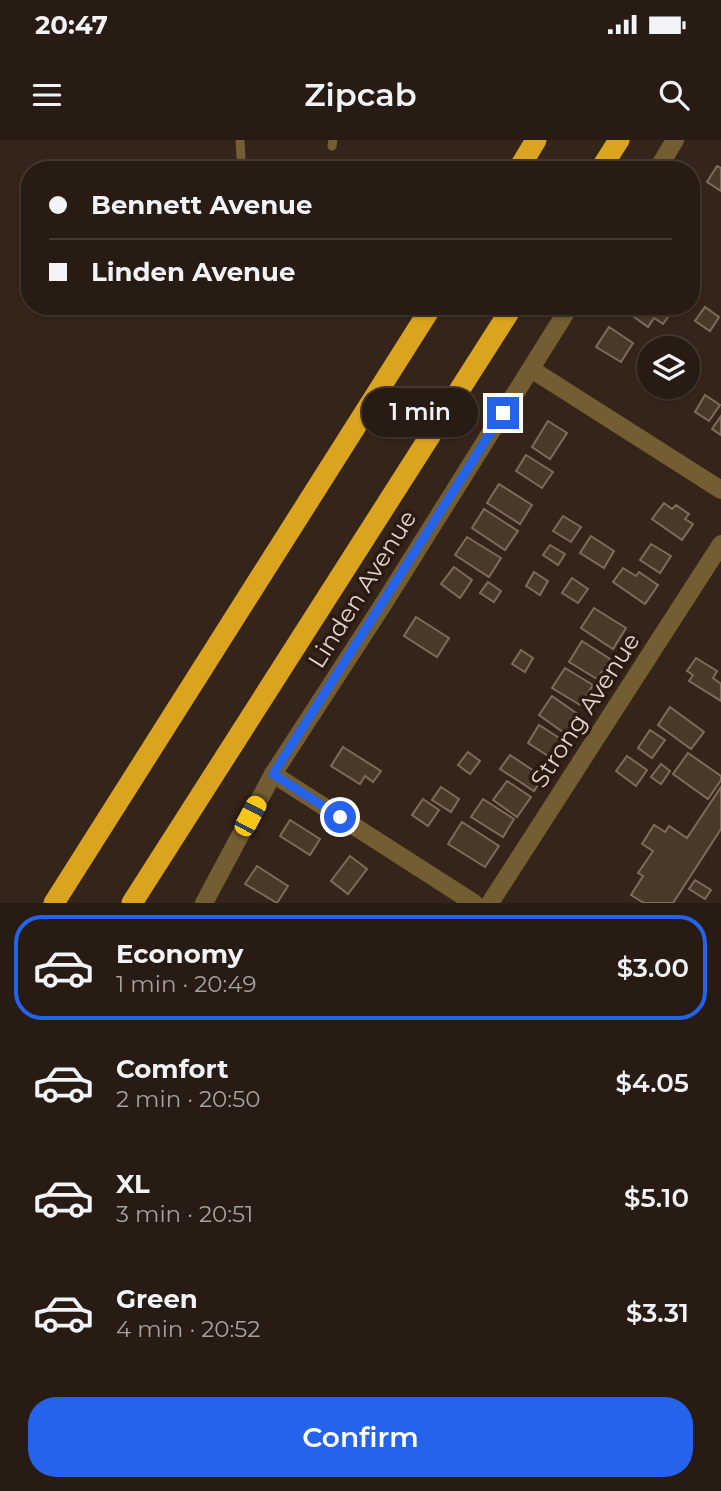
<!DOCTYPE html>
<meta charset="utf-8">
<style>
body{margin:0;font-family:Montserrat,sans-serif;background:#30241c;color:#f1f3f6;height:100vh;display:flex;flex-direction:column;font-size:26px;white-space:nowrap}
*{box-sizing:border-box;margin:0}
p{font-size:23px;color:#a5a1a0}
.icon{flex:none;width:38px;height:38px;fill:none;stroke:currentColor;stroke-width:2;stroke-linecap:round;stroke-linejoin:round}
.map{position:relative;height:763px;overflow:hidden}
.panel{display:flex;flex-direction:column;background:#281b13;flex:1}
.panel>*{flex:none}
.top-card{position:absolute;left:21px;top:21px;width:679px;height:154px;border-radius:28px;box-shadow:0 2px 5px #0004,0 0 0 2px #443933;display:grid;align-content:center;height:154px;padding:0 28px;background:#281b13}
.fabs{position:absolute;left:637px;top:196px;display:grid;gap:14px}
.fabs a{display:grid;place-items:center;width:63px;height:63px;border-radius:50%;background:#281b13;box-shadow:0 2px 5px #0004,0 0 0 2px #443933;font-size:35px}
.end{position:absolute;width:32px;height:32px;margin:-16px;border:9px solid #2563eb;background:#fff;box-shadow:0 0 0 4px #fff}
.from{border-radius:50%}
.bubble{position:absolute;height:49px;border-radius:24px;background:#281b13;box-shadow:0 2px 5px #0004,0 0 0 2px #443933;font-size:23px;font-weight:600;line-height:49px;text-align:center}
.car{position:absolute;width:21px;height:42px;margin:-21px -10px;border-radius:9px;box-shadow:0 0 5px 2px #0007;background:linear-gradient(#f5c518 24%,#345 0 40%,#f5c518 0 76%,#345 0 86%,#f5c518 0)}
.top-card b{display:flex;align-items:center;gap:24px;height:66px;font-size:26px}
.top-card b+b{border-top:2px solid #443933}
.top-card i{width:18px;height:18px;background:#f1f3f6}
ul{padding:12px 0 0;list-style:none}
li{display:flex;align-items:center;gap:21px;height:105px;margin:0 14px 10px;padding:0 14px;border:4px solid transparent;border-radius:28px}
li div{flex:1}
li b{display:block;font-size:26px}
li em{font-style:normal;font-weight:600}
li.selected{border-color:#2563eb}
li>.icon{width:63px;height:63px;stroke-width:1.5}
.action{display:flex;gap:14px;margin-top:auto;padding:14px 28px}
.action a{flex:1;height:80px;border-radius:28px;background:#2563eb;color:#fff;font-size:28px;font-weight:600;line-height:80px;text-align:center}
.status{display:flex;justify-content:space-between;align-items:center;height:49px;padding:0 35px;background:#281b13;direction:ltr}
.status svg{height:19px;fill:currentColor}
header{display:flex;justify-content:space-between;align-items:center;height:91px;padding:0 28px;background:#281b13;font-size:32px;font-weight:600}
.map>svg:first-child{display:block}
.building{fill:#49392a;stroke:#7d6b5c;stroke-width:2}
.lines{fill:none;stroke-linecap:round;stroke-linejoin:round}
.service{stroke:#735d32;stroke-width:9}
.minor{stroke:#735d32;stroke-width:18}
.motorway{stroke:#daa41f;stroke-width:21}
.route{stroke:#2563eb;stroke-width:9}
.labels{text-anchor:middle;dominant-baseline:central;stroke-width:7;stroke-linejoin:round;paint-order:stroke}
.street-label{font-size:24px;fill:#e0d4cd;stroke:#2b1a10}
</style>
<div class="status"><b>20:47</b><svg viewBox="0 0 49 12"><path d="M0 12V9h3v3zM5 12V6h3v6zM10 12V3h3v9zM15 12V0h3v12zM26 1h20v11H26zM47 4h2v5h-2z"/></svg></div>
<header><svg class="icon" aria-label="menu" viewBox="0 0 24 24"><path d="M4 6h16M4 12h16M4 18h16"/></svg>Zipcab<svg class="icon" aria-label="search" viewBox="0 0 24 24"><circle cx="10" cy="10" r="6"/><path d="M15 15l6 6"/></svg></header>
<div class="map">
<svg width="721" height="763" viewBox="0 0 721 763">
<rect width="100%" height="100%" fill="#352419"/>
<g class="building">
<path d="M717,26L721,28V51L707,42Z"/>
<path d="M635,166H650L654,170L657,166H662L671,173L663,184L654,178L648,187L630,174Z"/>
<path d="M705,167L719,177L710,191L695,181Z"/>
<path d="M609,187L633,203L621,222L596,207Z"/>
<path d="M705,255L720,265L709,281L695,272Z"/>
<path d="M721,276V295L712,289Z"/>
<path d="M548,281L567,293L550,319L532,307Z"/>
<path d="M526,315L553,332L542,348L516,331Z"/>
<path d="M499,344L532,365L520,384L487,363Z"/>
<path d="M664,363L672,369L676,365L689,374L685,379L693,384L682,400L652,379Z"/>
<path d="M484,369L518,391L505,410L472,388Z"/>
<path d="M563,376L581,387L571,402L553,391Z"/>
<path d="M591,396L614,411L604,428L580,413Z"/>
<path d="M467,397L501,418L489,437L455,415Z"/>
<path d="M651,404L671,416L660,433L640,420Z"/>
<path d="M550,405L565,414L558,425L543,415Z"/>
<path d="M454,427L472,440L460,458L441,444Z"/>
<path d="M623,428L636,436L639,432L658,445L645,464L613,442Z"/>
<path d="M534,432L548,441L540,455L526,446Z"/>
<path d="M572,438L588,449L578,463L562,453Z"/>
<path d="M488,442L501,451L494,462L480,453Z"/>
<path d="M594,468L626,488L613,509L581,488Z"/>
<path d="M416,477L449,498L437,517L404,496Z"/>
<path d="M582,501L610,519L597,539L569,522Z"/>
<path d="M521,510L533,518L525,532L512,524Z"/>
<path d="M696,518L717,531L713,538L721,544V561L689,541L693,535L687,531Z"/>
<path d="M565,528L593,545L580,565L552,548Z"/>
<path d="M552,556L576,573L570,580L575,584L567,595L539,575Z"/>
<path d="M670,567L704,592L691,609L658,585Z"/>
<path d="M539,585L564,601L553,619L528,603Z"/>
<path d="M650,590L665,600L652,618L638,608Z"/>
<path d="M343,607L381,631L373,642L365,636L360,644L331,626Z"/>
<path d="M468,612L480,621L470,634L458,625Z"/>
<path d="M688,613L721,636V640L708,659L673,634Z"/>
<path d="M510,615L543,637L534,651L500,629Z"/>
<path d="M627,616L647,630L636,646L616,631Z"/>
<path d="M661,624L670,631L661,644L651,637Z"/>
<path d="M507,641L531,657L517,677L493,660Z"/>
<path d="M441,647L459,659L451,672L432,660Z"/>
<path d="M721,647V689L673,763H644L631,755L643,736L638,733L653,711L642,704L654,685L665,692L669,686L687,698Z"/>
<path d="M423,659L439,670L428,686L412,675Z"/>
<path d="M483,659L514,679L503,697L471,677Z"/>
<path d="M290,680L320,699L310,715L280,696Z"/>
<path d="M462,682L499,706L485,727L448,704Z"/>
<path d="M350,716L367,729L348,754L331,741Z"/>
<path d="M257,726L288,746L277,763L245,744Z"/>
<path d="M695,740L711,750L705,759L689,749Z"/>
</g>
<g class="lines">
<g class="service">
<path d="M240,0L241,17"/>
<path d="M332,6L333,0"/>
</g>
<g class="minor">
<path d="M657,30L675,0"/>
<path d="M531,229L721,350"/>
<path d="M273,634L474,763"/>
<path d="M204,763L273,634L384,463L570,166"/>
<path d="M490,763L721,404"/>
</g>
<g class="motorway">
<path d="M518,30L536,0"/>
<path d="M600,30L619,0"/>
<path d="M54,763L432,166"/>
<path d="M132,763L513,166"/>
</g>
</g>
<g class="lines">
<path class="route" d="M340,677L273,634L503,273"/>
</g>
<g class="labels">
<g class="street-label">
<text transform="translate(362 449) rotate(-58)">Linden Avenue</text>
<text transform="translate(585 570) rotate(-57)">Strong Avenue</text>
</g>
</g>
</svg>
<div class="fabs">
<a><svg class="icon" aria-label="layers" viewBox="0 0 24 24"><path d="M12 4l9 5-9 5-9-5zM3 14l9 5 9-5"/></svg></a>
</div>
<i class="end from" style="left:340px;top:677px"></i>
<i class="end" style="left:503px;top:273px"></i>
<div class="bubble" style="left:362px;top:248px;width:116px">1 min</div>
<i class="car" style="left:250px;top:676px;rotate:28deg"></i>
<div class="top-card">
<b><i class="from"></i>Bennett Avenue</b>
<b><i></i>Linden Avenue</b>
</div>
</div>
<section class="panel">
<ul>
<li class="selected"><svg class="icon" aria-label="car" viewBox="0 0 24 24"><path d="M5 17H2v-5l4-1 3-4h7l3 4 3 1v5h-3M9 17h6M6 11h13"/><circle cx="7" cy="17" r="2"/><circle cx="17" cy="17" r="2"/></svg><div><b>Economy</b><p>1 min · 20:49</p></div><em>$3.00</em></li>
<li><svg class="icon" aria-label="car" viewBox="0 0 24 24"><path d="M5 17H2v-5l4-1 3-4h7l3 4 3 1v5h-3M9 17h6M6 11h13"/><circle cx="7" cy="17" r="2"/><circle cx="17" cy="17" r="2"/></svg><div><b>Comfort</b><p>2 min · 20:50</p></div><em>$4.05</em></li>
<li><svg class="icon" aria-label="car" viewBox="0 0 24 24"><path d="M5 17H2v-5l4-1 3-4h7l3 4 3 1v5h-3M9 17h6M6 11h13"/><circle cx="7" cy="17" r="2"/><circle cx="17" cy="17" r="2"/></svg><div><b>XL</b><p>3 min · 20:51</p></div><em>$5.10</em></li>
<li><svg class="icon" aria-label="car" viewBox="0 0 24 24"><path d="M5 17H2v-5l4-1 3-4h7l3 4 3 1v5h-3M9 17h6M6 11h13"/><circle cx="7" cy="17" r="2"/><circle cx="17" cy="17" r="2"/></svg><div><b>Green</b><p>4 min · 20:52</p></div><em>$3.31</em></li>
</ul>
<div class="action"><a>Confirm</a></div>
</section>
